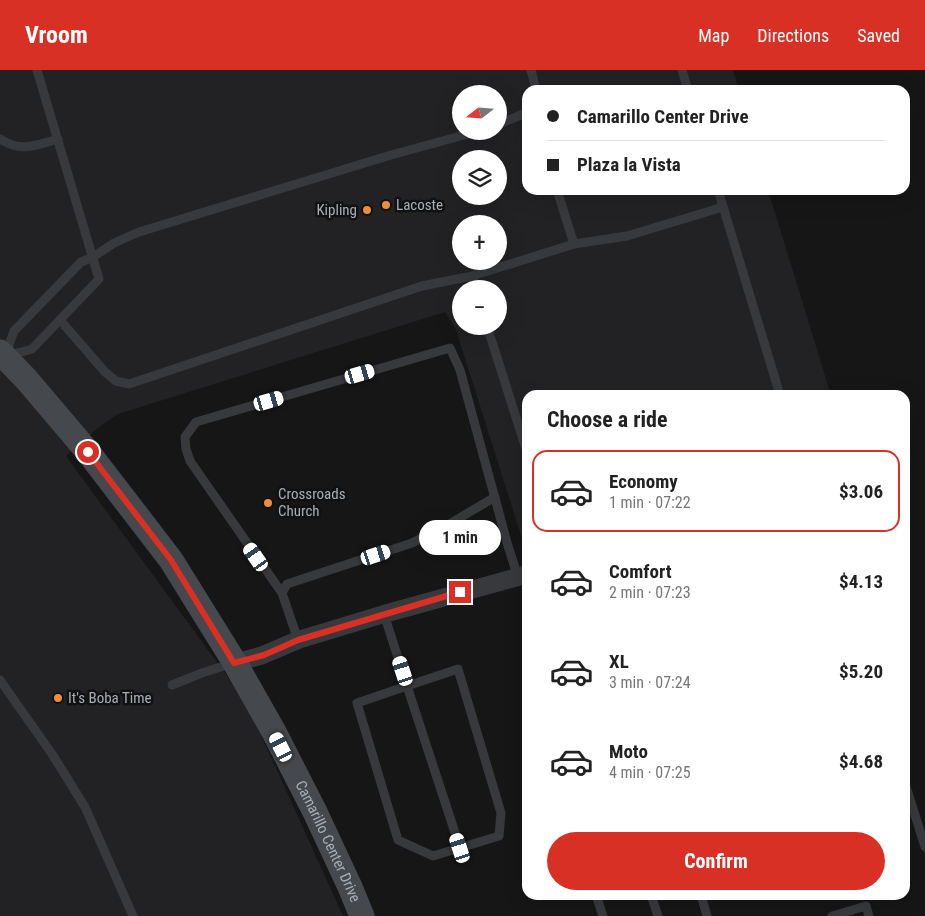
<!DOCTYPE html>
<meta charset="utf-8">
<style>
body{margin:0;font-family:"Roboto Condensed",sans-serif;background:#f6f6f6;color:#222;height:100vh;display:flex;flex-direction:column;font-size:19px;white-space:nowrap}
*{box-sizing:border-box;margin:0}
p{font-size:16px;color:#767676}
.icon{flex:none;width:28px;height:28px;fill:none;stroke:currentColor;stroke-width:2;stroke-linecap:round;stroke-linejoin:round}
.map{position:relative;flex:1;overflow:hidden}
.panel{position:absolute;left:522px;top:320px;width:388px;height:510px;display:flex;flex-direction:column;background:#fff;border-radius:15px;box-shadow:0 5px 20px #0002}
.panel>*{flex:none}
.hud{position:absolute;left:522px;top:15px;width:388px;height:110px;border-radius:15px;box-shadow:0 5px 20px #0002;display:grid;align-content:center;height:110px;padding:0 25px;background:#fff}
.needle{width:32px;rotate:253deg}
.fabs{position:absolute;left:452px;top:15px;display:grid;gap:10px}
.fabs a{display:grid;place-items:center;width:55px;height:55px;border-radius:50%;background:#fff;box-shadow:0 5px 20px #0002;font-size:25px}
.end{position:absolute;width:22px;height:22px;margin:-11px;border:6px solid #d93025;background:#fff;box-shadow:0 0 0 2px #fff}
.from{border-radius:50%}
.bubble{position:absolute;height:35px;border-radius:18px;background:#fff;box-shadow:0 5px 20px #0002;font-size:16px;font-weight:700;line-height:35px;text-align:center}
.car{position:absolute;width:15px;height:30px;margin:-15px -8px;border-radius:6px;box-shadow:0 0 4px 1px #0007;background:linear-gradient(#fff 24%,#345 0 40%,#fff 0 76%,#345 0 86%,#fff 0)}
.hud b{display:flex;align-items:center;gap:18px;height:48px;font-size:19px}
.hud b+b{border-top:1px solid #e0e0e0}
.hud i{width:12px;height:12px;background:#222}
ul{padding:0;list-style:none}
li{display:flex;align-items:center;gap:15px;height:82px;margin:0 10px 8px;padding:0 15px;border:2px solid transparent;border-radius:15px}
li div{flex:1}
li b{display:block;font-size:19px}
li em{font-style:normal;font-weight:700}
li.on{border-color:#d93025}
li>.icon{width:45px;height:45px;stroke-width:1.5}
h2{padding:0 25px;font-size:22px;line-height:60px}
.cta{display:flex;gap:10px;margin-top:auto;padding:10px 25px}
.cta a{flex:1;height:58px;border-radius:30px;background:#d93025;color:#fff;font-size:20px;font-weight:700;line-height:58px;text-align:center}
header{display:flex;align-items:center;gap:30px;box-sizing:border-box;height:70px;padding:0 25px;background:#d93025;color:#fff}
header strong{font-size:24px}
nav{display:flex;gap:28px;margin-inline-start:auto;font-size:18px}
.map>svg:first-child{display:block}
.built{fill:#222224;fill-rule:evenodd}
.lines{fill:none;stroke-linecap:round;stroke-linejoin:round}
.lane{stroke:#37393c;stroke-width:9}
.street{stroke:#37393c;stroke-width:18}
.secondary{stroke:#45484c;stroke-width:25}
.route{stroke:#d93025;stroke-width:6}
.poi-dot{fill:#ee8d37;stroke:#111112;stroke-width:2}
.labels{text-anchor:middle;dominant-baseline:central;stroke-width:5;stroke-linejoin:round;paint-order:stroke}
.poi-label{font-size:15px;fill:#a8afb7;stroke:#111112;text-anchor:start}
.street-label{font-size:15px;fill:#a8afb7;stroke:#111112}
</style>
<header>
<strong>Vroom</strong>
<nav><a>Map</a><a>Directions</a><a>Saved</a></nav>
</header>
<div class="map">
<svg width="925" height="846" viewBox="0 0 925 846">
<rect width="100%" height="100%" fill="#161617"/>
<path class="built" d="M0,0H733L739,20H528V120H768L831,325H528L527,479L525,478L456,260L445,242L118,344L99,357L66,386L246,632L343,846H0ZM461,24H499V61H461ZM461,89H499V126H461ZM461,154H499V191H461ZM461,219H499V256H461Z"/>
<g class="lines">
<g class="lane">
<path d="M531,0L536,20"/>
<path d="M682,0L688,20"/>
<path d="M499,54L528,42"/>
<path d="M0,69C22,83 35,75 58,69"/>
<path d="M557,120L574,174"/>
<path d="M718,120L780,325"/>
<path d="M472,206L476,219"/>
<path d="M60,250L105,302L116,311L129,314L422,216L472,206L574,174L627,166L723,137"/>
<path d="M487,256L528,385"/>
<path d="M6,283L14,261L81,192L93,187L114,173L139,162L391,85L479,61"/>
<path d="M7,286L32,279L99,209L37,0"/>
<path d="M518,507L528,495"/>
<path d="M282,523L287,514L412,473L451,453L495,427"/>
<path d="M384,544L407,616L357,633L398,770L433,786L499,766L501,743L458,599L407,616L460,778"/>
<path d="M298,570L282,523L190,391L186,379L185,367L196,352L450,278L460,300L508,476L518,507L528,511"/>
<path d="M0,610L52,684L85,737L133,846"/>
<path d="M172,615L202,603L233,593"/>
<path d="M905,713L925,777"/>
<path d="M596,825L603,846"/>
<path d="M651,825L658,846"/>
<path d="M701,825L707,846"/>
<path d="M832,846L866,836L869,846"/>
</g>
<path class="street" d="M235,593L263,585L298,570L384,544L518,507"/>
<path class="secondary" id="s1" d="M0,282L27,310L88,382L171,490L235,593L274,662L315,742L350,817L362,846"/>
</g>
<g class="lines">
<path class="route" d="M88,382L171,490L234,593L264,585L298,570L460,522"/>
</g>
<g class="poi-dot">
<circle cx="386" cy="135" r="5"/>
<circle cx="367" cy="140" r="5"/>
<circle cx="268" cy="433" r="5"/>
<circle cx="58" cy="628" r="5"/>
</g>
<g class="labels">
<g class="poi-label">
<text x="396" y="135">Lacoste</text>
<text x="357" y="140" text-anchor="end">Kipling</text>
<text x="278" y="424">Crossroads<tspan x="278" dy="17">Church</tspan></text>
<text x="68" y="628">It's Boba Time</text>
</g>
<g class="street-label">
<text stroke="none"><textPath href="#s1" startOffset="592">Camarillo Center Drive</textPath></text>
</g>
</g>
</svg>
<div class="fabs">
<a><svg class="needle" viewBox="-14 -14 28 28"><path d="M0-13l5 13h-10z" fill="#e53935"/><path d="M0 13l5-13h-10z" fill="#767676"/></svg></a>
<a><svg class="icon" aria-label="layers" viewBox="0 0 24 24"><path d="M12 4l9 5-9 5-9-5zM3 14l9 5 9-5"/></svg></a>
<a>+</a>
<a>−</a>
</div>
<i class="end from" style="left:88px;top:382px"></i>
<i class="end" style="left:460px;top:522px"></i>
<div class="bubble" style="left:419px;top:450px;width:82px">1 min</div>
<i class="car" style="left:360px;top:304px;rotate:74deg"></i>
<i class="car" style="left:269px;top:331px;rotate:74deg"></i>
<i class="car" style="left:376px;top:485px;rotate:72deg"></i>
<i class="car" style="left:256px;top:487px;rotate:325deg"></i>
<i class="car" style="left:403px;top:601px;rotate:342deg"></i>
<i class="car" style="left:281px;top:677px;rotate:333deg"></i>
<i class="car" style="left:460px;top:778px;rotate:342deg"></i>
<div class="hud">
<b><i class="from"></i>Camarillo Center Drive</b>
<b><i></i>Plaza la Vista</b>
</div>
<section class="panel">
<h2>Choose a ride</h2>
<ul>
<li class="on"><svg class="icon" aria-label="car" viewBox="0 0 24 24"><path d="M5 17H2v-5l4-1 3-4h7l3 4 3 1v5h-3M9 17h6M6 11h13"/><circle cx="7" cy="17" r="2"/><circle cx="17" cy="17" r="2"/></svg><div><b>Economy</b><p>1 min · 07:22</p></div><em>$3.06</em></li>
<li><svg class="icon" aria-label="car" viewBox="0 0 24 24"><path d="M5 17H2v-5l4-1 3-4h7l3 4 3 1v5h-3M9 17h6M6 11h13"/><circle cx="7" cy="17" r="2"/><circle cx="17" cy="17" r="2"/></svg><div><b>Comfort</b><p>2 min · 07:23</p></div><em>$4.13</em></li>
<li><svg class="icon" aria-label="car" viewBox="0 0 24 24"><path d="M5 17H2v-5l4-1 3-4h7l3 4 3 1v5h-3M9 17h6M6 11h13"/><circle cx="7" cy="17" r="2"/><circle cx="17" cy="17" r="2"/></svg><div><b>XL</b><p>3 min · 07:24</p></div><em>$5.20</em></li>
<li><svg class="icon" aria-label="car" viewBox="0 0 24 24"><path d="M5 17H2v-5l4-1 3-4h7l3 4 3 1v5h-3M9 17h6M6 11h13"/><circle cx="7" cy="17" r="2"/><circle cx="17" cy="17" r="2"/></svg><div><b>Moto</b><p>4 min · 07:25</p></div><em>$4.68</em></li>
</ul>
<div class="cta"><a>Confirm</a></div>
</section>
</div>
